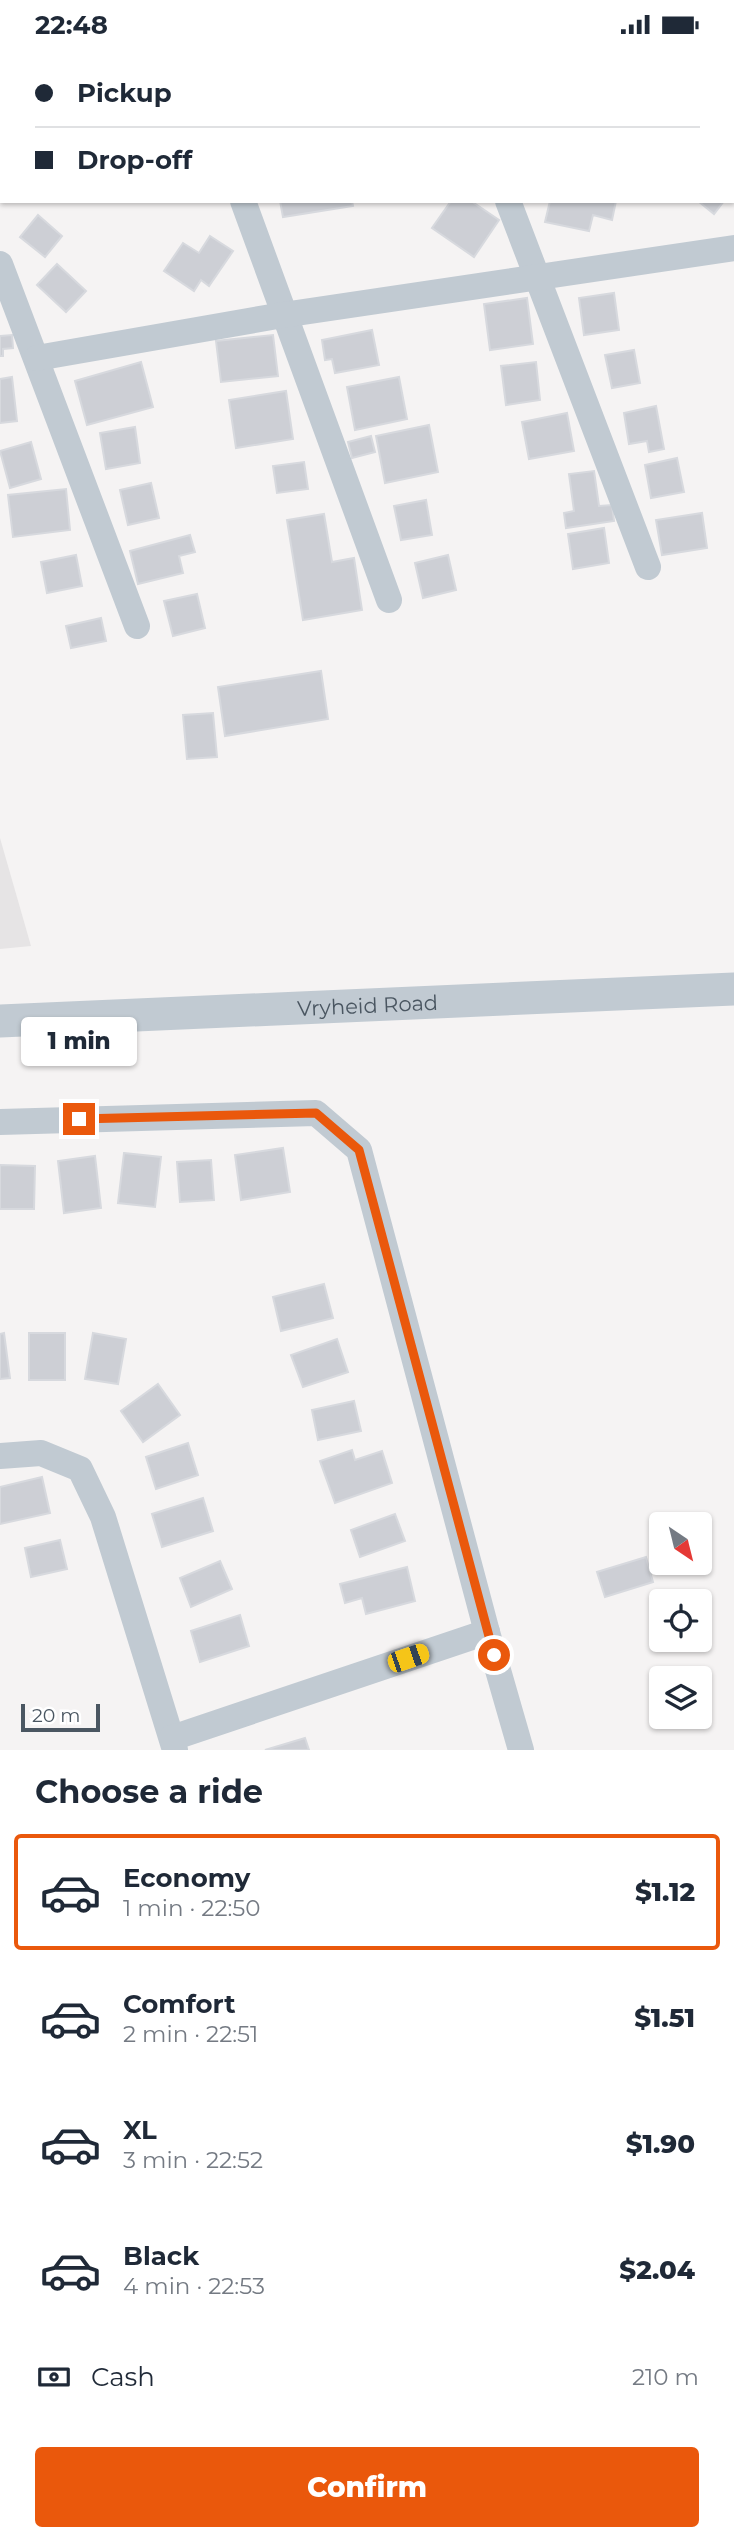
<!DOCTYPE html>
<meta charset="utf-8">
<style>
body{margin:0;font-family:Montserrat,sans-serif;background:#f2f2f3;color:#1f2937;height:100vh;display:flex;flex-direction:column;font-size:26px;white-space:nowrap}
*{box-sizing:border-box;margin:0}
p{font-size:23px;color:#747a83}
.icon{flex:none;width:38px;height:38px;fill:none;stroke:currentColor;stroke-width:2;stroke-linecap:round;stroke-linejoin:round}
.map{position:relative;height:1701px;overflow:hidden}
.side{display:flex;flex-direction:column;background:#fff;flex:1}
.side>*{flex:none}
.guide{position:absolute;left:0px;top:0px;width:735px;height:154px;box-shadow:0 2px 5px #0004;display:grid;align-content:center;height:154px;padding:0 35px;background:#fff}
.needle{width:46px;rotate:145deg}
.buttons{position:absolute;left:649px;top:1463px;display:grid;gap:14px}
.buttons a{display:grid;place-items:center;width:63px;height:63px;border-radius:7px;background:#fff;box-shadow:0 2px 5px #0004;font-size:35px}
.scale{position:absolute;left:21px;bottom:18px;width:79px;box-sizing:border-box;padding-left:7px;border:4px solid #4a5661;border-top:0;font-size:19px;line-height:24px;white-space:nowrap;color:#4a5661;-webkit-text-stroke:5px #fff;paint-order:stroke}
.end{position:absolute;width:32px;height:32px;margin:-16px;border:9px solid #ea580c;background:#fff;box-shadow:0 0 0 4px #fff}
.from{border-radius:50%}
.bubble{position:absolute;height:49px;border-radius:7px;background:#fff;box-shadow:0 2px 5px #0004;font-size:23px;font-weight:800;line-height:49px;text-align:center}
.car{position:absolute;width:21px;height:42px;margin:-21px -10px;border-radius:9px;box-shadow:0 0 5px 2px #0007;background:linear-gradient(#f5c518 24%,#345 0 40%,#f5c518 0 76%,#345 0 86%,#f5c518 0)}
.guide b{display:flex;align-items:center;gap:24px;height:66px;font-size:26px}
.guide b+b{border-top:2px solid #e0e1e3}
.guide i{width:18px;height:18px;background:#1f2937}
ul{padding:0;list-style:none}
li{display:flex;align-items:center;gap:21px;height:116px;margin:0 14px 10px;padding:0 21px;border:4px solid transparent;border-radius:7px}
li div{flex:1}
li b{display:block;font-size:26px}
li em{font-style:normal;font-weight:800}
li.selected{border-color:#ea580c}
li>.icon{width:63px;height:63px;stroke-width:1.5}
h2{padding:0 35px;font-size:32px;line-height:84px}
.pay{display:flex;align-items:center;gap:18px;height:77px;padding:0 35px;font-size:26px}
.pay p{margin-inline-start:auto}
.cta{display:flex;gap:14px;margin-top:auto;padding:14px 35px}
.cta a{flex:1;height:80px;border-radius:7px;background:#ea580c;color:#fff;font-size:28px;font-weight:800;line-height:80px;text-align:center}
.status{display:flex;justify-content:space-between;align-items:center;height:49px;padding:0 35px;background:#fff;direction:ltr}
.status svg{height:19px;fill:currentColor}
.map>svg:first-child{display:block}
.education{fill:#e6e4e5}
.building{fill:#cdcfd5;stroke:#d7d9de;stroke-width:2}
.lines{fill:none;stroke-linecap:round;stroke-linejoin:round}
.minor{stroke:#c1cad2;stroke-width:26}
.tertiary{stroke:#c1cad2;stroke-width:33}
.route{stroke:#ea580c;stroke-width:9}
.labels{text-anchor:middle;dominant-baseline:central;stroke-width:6;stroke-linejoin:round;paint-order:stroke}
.street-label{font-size:21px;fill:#4a5661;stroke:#fff}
</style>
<div class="status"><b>22:48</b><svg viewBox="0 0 49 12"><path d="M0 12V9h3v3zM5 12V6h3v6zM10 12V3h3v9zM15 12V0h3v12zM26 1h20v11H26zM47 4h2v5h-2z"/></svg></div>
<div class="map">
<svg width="734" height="1701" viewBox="0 0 734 1701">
<rect width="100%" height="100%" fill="#f5f3f3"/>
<path class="education" d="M0,789L31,897L0,900Z"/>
<g class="building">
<path d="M280,152H352L353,157L283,168Z"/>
<path d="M451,152H471L499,171L474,208L432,179Z"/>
<path d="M550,152H616L612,171L593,166L589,182L545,173Z"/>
<path d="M698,152H724L714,165Z"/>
<path d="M38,166L62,187L45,208L20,188Z"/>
<path d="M210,187L233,202L209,237L201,231L194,242L164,222L183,194L199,204Z"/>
<path d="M57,215L86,242L66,263L37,236Z"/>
<path d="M614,244L619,281L584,286L579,249Z"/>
<path d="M527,249L533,295L490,301L484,255Z"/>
<path d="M372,281L379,316L335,324L332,310L325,311L322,291Z"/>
<path d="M12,286L13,299L3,300V307H0V287Z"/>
<path d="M273,286L278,327L221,333L216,292Z"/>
<path d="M634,301L640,334L612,339L605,306Z"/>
<path d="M141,313L153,358L87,376L75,332Z"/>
<path d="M536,313L540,351L506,356L501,317Z"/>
<path d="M12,328L17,372L0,374V330Z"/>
<path d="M399,328L407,370L355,381L347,338Z"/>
<path d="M286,342L293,390L236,399L229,351Z"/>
<path d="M656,357L664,400L649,403L647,392L629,395L624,364Z"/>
<path d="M567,364L574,402L529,410L522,373Z"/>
<path d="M429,376L438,423L385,434L376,387Z"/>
<path d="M135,378L140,414L106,420L100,384Z"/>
<path d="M371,387L375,403L352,409L348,393Z"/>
<path d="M31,393L41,430L10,439L0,402Z"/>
<path d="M677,409L684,443L651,449L645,416Z"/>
<path d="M304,413L308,440L277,444L273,417Z"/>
<path d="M594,422L599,457L612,456L614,472L566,479L564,464L574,462L569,425Z"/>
<path d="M151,434L159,469L128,476L120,441Z"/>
<path d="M66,440L70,481L13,488L8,446Z"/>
<path d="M426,451L432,486L401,491L394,457Z"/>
<path d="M702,464L707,499L662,506L656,471Z"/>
<path d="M324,465L332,513L354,509L362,561L303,571L287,471Z"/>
<path d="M604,479L609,514L573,520L568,485Z"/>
<path d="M190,486L195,503L179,507L183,524L138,535L130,502Z"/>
<path d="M76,506L82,537L47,544L41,513Z"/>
<path d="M448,506L456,541L423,549L415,514Z"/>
<path d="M197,545L205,579L173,587L164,552Z"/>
<path d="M101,569L106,592L71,599L66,577Z"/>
<path d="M321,622L328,670L225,687L218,638Z"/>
<path d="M213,664L217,708L187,710L183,666Z"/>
<path d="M283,1099L290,1143L241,1151L235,1106Z"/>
<path d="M124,1104L161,1108L155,1158L118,1154Z"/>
<path d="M95,1107L101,1159L64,1164L58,1112Z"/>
<path d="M211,1111L214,1151L180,1153L177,1113Z"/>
<path d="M0,1116L35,1117L34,1160H0Z"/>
<path d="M324,1235L333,1269L281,1282L273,1248Z"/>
<path d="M4,1284L10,1329L0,1330V1285Z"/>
<rect x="29" y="1284" width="36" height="47"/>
<path d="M93,1284L126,1290L118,1335L85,1330Z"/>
<path d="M337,1290L348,1323L303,1338L291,1306Z"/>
<path d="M158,1335L180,1366L143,1393L121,1362Z"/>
<path d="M354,1352L361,1382L318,1391L312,1361Z"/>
<path d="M188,1394L198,1426L156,1440L146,1408Z"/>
<path d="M352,1401L355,1411L382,1402L392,1434L335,1454L320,1412Z"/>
<path d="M42,1428L50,1464L0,1475V1438Z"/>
<path d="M203,1449L213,1482L162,1498L152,1465Z"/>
<path d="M395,1465L405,1492L360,1508L351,1481Z"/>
<path d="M60,1491L67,1520L31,1528L25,1499Z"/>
<path d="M646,1508L653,1533L605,1548L597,1523Z"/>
<path d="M220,1512L232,1540L191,1558L180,1529Z"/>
<path d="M407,1518L415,1552L366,1565L362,1549L345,1554L340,1535Z"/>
<path d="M240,1566L249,1597L200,1613L191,1582Z"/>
<path d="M305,1689L309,1701H265Z"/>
</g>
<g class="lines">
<g class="minor">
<path d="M190,0V2"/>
<path d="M450,0L451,2"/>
<path d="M716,0V2"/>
<path d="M733,42L734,44"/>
<path d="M243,152L389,551"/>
<path d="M508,152L648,518"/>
<path d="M0,215L137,577"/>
<path d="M37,309L283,266L734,199"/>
<path d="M0,1073L316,1064L359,1101L487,1583L521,1701"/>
<path d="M0,1407L41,1404L80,1420L103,1468L175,1701"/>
<path d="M172,1689L487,1583"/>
</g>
<path class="tertiary" id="s1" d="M0,972L734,940"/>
</g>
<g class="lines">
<path class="route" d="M79,1070L316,1064L359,1101L494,1606"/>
</g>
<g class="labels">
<g class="street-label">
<text stroke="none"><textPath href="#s1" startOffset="368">Vryheid Road</textPath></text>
</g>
</g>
</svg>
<div class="buttons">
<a><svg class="needle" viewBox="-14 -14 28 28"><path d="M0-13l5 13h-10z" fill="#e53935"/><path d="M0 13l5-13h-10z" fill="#747a83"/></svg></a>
<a><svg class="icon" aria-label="locate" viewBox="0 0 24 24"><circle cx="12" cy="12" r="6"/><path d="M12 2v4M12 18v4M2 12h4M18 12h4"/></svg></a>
<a><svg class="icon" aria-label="layers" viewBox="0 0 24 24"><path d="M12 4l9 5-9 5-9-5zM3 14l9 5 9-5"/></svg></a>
</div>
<div class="scale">20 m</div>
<i class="end from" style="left:494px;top:1606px"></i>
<i class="end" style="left:79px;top:1070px"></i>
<div class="bubble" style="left:21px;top:968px;width:116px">1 min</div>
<i class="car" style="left:408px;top:1609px;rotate:71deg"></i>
<div class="guide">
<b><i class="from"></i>Pickup</b>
<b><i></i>Drop-off</b>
</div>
</div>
<section class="side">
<h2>Choose a ride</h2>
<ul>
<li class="selected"><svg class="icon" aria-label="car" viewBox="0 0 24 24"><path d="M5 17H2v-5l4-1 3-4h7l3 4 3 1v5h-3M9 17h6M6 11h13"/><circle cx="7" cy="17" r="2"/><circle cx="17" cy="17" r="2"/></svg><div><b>Economy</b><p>1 min · 22:50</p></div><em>$1.12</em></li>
<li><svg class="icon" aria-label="car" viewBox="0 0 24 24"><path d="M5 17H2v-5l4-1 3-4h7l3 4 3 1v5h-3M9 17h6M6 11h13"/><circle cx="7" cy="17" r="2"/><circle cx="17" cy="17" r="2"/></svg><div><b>Comfort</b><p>2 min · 22:51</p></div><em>$1.51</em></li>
<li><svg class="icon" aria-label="car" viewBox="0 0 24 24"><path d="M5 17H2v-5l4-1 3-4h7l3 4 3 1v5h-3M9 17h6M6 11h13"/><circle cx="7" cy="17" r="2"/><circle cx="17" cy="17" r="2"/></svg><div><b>XL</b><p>3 min · 22:52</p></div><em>$1.90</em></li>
<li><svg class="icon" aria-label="car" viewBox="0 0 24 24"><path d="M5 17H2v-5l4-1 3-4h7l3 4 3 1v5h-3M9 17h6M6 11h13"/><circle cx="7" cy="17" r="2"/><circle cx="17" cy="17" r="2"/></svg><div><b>Black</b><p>4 min · 22:53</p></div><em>$2.04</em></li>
</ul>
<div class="pay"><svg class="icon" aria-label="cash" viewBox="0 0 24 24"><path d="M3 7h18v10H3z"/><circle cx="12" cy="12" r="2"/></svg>Cash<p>210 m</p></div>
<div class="cta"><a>Confirm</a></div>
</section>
